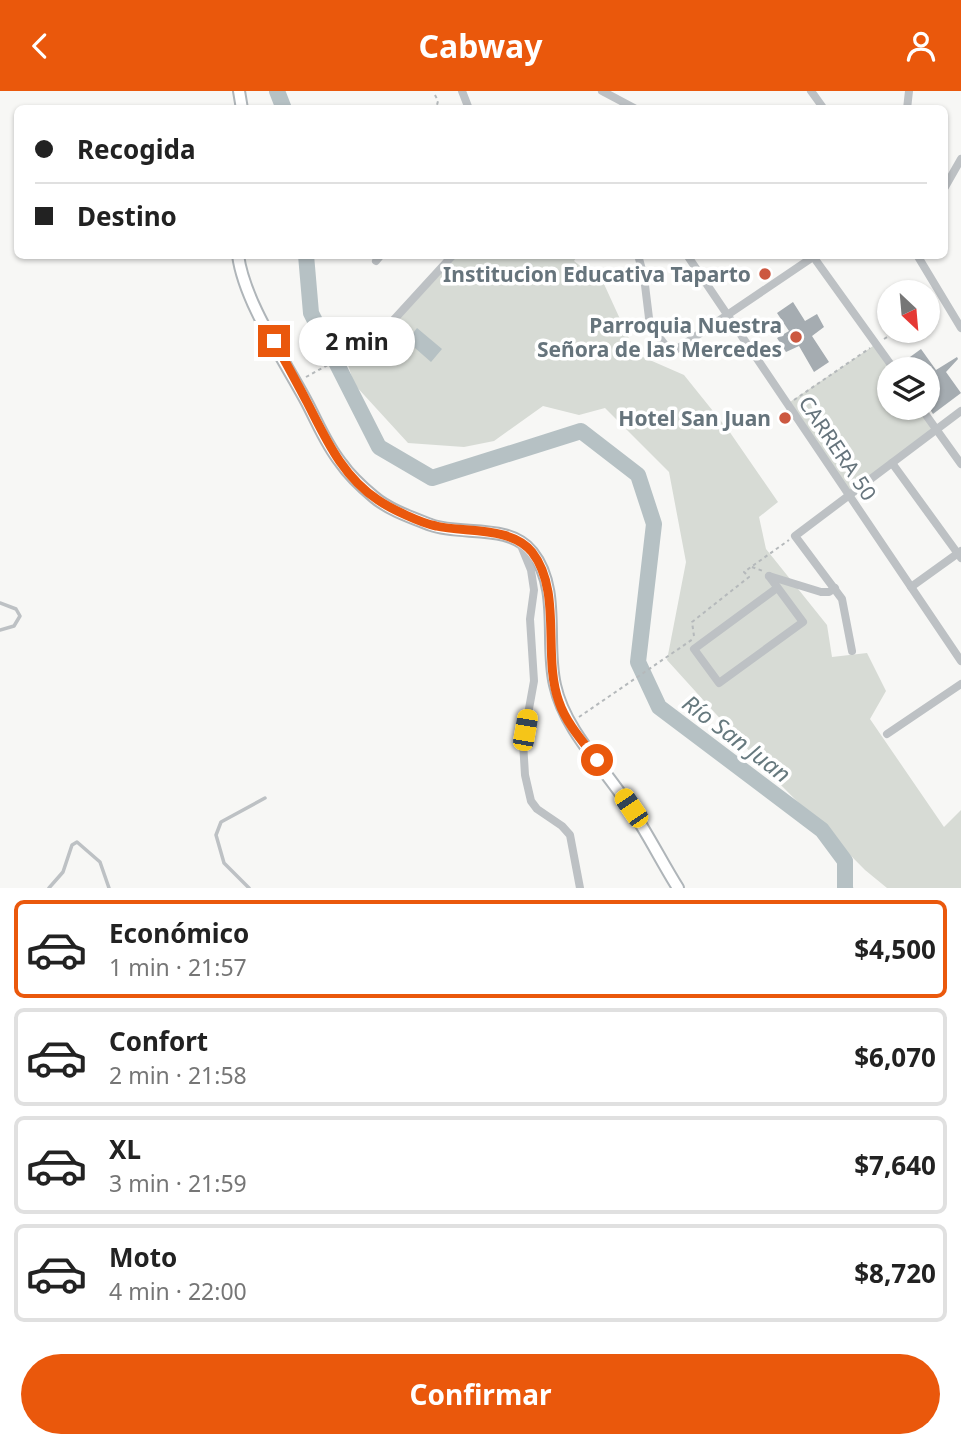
<!DOCTYPE html>
<html lang="es">
<meta charset="utf-8">
<style>
body{margin:0;font-family:"Noto Sans",sans-serif;background:#f2f2f2;color:#222;height:100vh;display:flex;flex-direction:column;font-size:26px;white-space:nowrap}
*{box-sizing:border-box;margin:0}
p{font-size:23px;color:#767676}
.icon{flex:none;width:38px;height:38px;fill:none;stroke:currentColor;stroke-width:2;stroke-linecap:round;stroke-linejoin:round}
.map{position:relative;height:797px;overflow:hidden}
.sheet{display:flex;flex-direction:column;background:#fff;flex:1}
.sheet>*{flex:none}
.banner{position:absolute;left:14px;top:14px;width:934px;height:154px;border-radius:10px;box-shadow:0 2px 5px #0004;display:grid;align-content:center;height:154px;padding:0 21px;background:#fff}
.needle{width:46px;rotate:154deg}
.controls{position:absolute;left:877px;top:189px;display:grid;gap:14px}
.controls a{display:grid;place-items:center;width:63px;height:63px;border-radius:50%;background:#fff;box-shadow:0 2px 5px #0004;font-size:35px}
.end{position:absolute;width:32px;height:32px;margin:-16px;border:9px solid #ea580c;background:#fff;box-shadow:0 0 0 4px #fff}
.from{border-radius:50%}
.bubble{position:absolute;height:49px;border-radius:24px;background:#fff;box-shadow:0 2px 5px #0004;font-size:23px;font-weight:700;line-height:49px;text-align:center}
.car{position:absolute;width:21px;height:42px;margin:-21px -10px;border-radius:9px;box-shadow:0 0 5px 2px #0007;background:linear-gradient(#f5c518 24%,#345 0 40%,#f5c518 0 76%,#345 0 86%,#f5c518 0)}
.banner b{display:flex;align-items:center;gap:24px;height:66px;font-size:26px}
.banner b+b{border-top:2px solid #e0e0e0}
.banner i{width:18px;height:18px;background:#222}
ul{padding:12px 0 0;list-style:none}
li{display:flex;align-items:center;gap:21px;height:98px;margin:0 14px 10px;padding:0 7px;border:4px solid #e0e0e0;border-radius:10px}
li div{flex:1}
li b{display:block;font-size:26px}
li em{font-style:normal;font-weight:700}
li.active{border-color:#ea580c}
li>.icon{width:63px;height:63px;stroke-width:1.5}
.button{display:flex;gap:14px;margin-top:auto;padding:14px 21px}
.button a{flex:1;height:80px;border-radius:42px;background:#ea580c;color:#fff;font-size:28px;font-weight:700;line-height:80px;text-align:center}
header{display:flex;justify-content:space-between;align-items:center;height:91px;padding:0 21px;background:#ea580c;color:#fff;font-size:32px;font-weight:700}
.map>svg:first-child{display:block}
.green{fill:#d7dbd5}
.water{fill:#b6c1c4}
.lines{fill:none;stroke-linecap:round;stroke-linejoin:round}
.stream{stroke:#b6c1c4;stroke-width:2.5}
.river{stroke:#b6c1c4;stroke-width:16}
.building{fill:#a5acb1}
.secondary-casing{stroke:#afb5b9;stroke-width:14}
.path{stroke:#b5b9bb;stroke-width:2;stroke-dasharray:3.5 3.5;stroke-linecap:butt}
.lane{stroke:#bdc1c4;stroke-width:3.5}
.street{stroke:#bdc1c4;stroke-width:8}
.secondary{stroke:#fff;stroke-width:10}
.route{stroke:#ea580c;stroke-width:9}
.poi-dot{fill:#cc5840;stroke:#fff;stroke-width:2.5}
.labels{text-anchor:middle;dominant-baseline:central;stroke-width:7;stroke-linejoin:round;paint-order:stroke}
.poi-label{font-size:21px;font-weight:bold;fill:#66747c;stroke:#fff;text-anchor:end}
.street-label{font-size:21px;fill:#66747c;stroke:#fff}
.water-label{font-size:23px;font-style:italic;fill:#66797e;stroke:#fff}
</style>
<header><svg class="icon" aria-label="back" viewBox="0 0 24 24"><path d="M15 5l-7 7 7 7"/></svg>Cabway<svg class="icon" aria-label="person" viewBox="0 0 24 24"><circle cx="12" cy="8" r="4"/><path d="M4 21q1-7 8-7t8 7"/></svg></header>
<div class="map">
<svg width="961" height="797" viewBox="0 0 961 797">
<rect width="100%" height="100%" fill="#f7f7f5"/>
<g class="green">
<path d="M457,165H577L574,170L604,193L636,263L684,284L729,340L778,411L759,426L766,458L827,534L832,566L867,562L886,600L870,628L944,736L961,719V797H887L865,779L773,686L667,569L686,471L669,381L605,317L579,324L543,315L494,350L464,356L408,352L354,293L345,264L368,247L378,256L400,227Z"/>
<path d="M876,253L894,278H889V317H921L936,338L849,404L787,313Z"/>
</g>
<path class="water" d="M417,237L442,258L431,271L407,250Z"/>
<g class="lines">
<path class="stream" d="M847,795L852,797"/>
<g class="river">
<path d="M277,0L284,18"/>
<path d="M306,164L311,222L379,356L432,387L581,340L638,384L654,433L638,571L659,616L822,739L845,770V797"/>
</g>
</g>
<g class="building">
<path d="M793,211L805,230L817,223L824,236L812,245L829,271L814,281L799,255L786,261L777,247L789,240L777,222Z"/>
<path d="M921,258L936,279L957,266L958,268L946,281L961,302L933,323L928,315V278H900L899,274Z"/>
</g>
<g class="lines">
<defs>
<g id="secondary">
<path d="M239,0L242,18"/>
<path d="M238,164C244,210 283,267 305,308C317,330 325,352 341,372C350,385 362,396 374,406C389,419 413,427 431,434C462,445 509,432 532,461C561,497 545,552 555,594C565,640 604,676 629,715C647,741 661,770 678,797"/>
</g>
</defs>
<use href="#secondary" class="secondary-casing"/>
<g class="path">
<path d="M435,4L438,10L436,18"/>
<path d="M928,217L936,212"/>
<path d="M928,225L939,218"/>
<path d="M884,248L897,240"/>
<path d="M306,286L371,250"/>
<path d="M794,309L870,257"/>
<path d="M752,476L763,480"/>
<path d="M694,545L692,531L749,486L744,481L789,449"/>
<path d="M579,626L693,548"/>
</g>
<g class="lane">
<path d="M0,512L16,518L20,525L14,535L0,539"/>
<path d="M49,797L63,781L72,754L77,751L100,771L109,797"/>
<path d="M249,797L224,772L216,744L221,731L265,707"/>
</g>
<g class="street">
<path d="M462,0L469,18"/>
<path d="M602,0L636,18"/>
<path d="M811,0L824,18"/>
<path d="M907,18L909,0"/>
<path d="M945,96L961,68"/>
<path d="M638,164L644,186L649,227L653,238L671,262L816,164"/>
<path d="M687,164L961,570"/>
<path d="M812,164L894,278"/>
<path d="M917,164L961,237"/>
<path d="M376,170L381,164"/>
<path d="M378,246L453,164"/>
<path d="M921,317L961,373"/>
<path d="M892,372L961,467"/>
<path d="M520,452L531,479L534,499L530,528L534,590L523,651L525,684L531,710L537,718L562,735L570,744L580,797"/>
<path d="M769,485L803,531L719,592L694,558L777,497"/>
<path d="M769,485L821,501H829L835,497"/>
<path d="M911,496L961,460"/>
<path d="M852,560L842,508L795,445L961,320"/>
<path d="M887,643L961,593"/>
</g>
<use href="#secondary" class="secondary"/>
</g>
<g class="lines">
<path class="route" d="M274,250C285,270 296,290 307,311C326,348 342,385 378,409C391,418 421,432 436,435C465,442 511,435 532,461C563,501 542,565 559,611C566,632 584,652 597,669"/>
</g>
<g class="poi-dot">
<circle cx="765" cy="183" r="7"/>
<circle cx="796" cy="246" r="7"/>
<circle cx="785" cy="327" r="7"/>
</g>
<g class="labels">
<g class="poi-label">
<text x="751" y="183">Institucion Educativa Taparto</text>
<text x="782" y="234">Parroquia Nuestra<tspan x="782" dy="24">Señora de las Mercedes</tspan></text>
<text x="771" y="327">Hotel San Juan</text>
</g>
<g class="street-label">
<text transform="translate(838 357) rotate(56)">CARRERA 50</text>
</g>
<g class="water-label">
<text transform="translate(737 647) rotate(37)">Río San Juan</text>
</g>
</g>
</svg>
<div class="controls">
<a><svg class="needle" viewBox="-14 -14 28 28"><path d="M0-13l5 13h-10z" fill="#e53935"/><path d="M0 13l5-13h-10z" fill="#767676"/></svg></a>
<a><svg class="icon" aria-label="layers" viewBox="0 0 24 24"><path d="M12 4l9 5-9 5-9-5zM3 14l9 5 9-5"/></svg></a>
</div>
<i class="end from" style="left:597px;top:669px"></i>
<i class="end" style="left:274px;top:250px"></i>
<div class="bubble" style="left:299px;top:226px;width:116px">2 min</div>
<i class="car" style="left:525px;top:639px;rotate:10deg"></i>
<i class="car" style="left:631px;top:717px;rotate:326deg"></i>
<div class="banner">
<b><i class="from"></i>Recogida</b>
<b><i></i>Destino</b>
</div>
</div>
<section class="sheet">
<ul>
<li class="active"><svg class="icon" aria-label="car" viewBox="0 0 24 24"><path d="M5 17H2v-5l4-1 3-4h7l3 4 3 1v5h-3M9 17h6M6 11h13"/><circle cx="7" cy="17" r="2"/><circle cx="17" cy="17" r="2"/></svg><div><b>Económico</b><p>1 min · 21:57</p></div><em>$4,500</em></li>
<li><svg class="icon" aria-label="car" viewBox="0 0 24 24"><path d="M5 17H2v-5l4-1 3-4h7l3 4 3 1v5h-3M9 17h6M6 11h13"/><circle cx="7" cy="17" r="2"/><circle cx="17" cy="17" r="2"/></svg><div><b>Confort</b><p>2 min · 21:58</p></div><em>$6,070</em></li>
<li><svg class="icon" aria-label="car" viewBox="0 0 24 24"><path d="M5 17H2v-5l4-1 3-4h7l3 4 3 1v5h-3M9 17h6M6 11h13"/><circle cx="7" cy="17" r="2"/><circle cx="17" cy="17" r="2"/></svg><div><b>XL</b><p>3 min · 21:59</p></div><em>$7,640</em></li>
<li><svg class="icon" aria-label="car" viewBox="0 0 24 24"><path d="M5 17H2v-5l4-1 3-4h7l3 4 3 1v5h-3M9 17h6M6 11h13"/><circle cx="7" cy="17" r="2"/><circle cx="17" cy="17" r="2"/></svg><div><b>Moto</b><p>4 min · 22:00</p></div><em>$8,720</em></li>
</ul>
<div class="button"><a>Confirmar</a></div>
</section>
